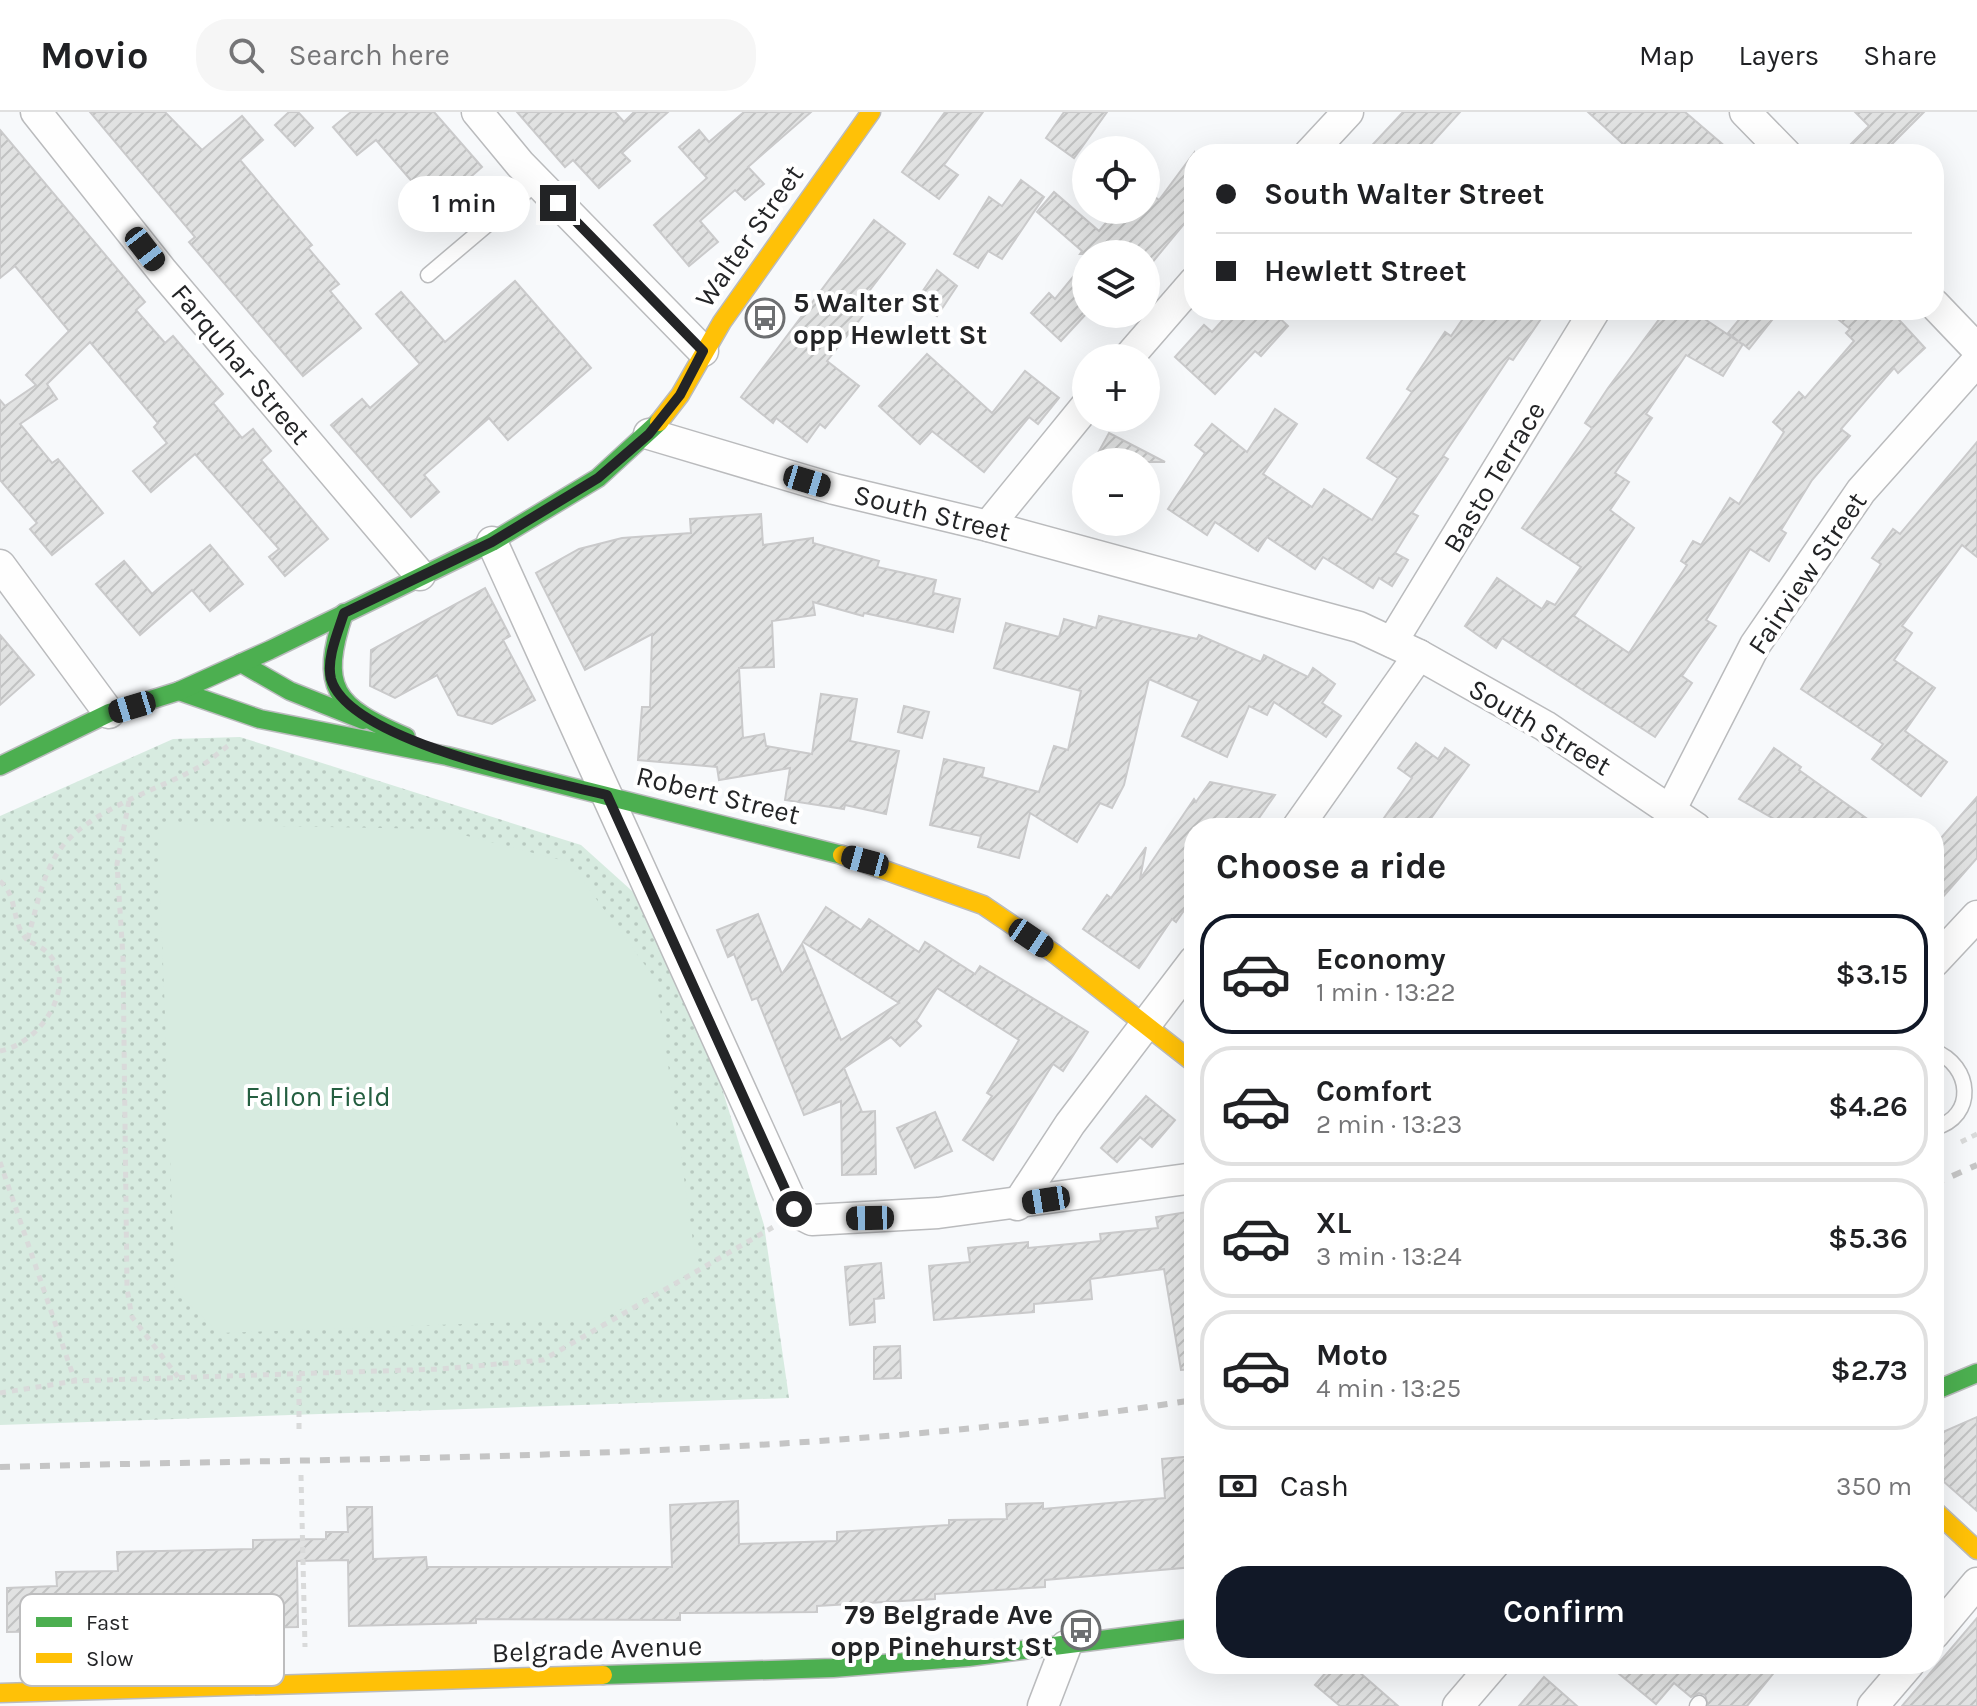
<!DOCTYPE html>
<meta charset="utf-8">
<style>
body{margin:0;font-family:Karla,sans-serif;background:#f6f6f6;color:#202124;height:100vh;display:flex;flex-direction:column;font-size:30px;white-space:nowrap}
*{box-sizing:border-box;margin:0}
p{font-size:26px;color:#757577}
.icon{flex:none;width:44px;height:44px;fill:none;stroke:currentColor;stroke-width:2;stroke-linecap:round;stroke-linejoin:round}
.map{position:relative;flex:1;overflow:hidden}
.side{position:absolute;left:1184px;top:706px;width:760px;height:856px;display:flex;flex-direction:column;background:#fff;border-radius:32px;box-shadow:0 8px 32px #0002}
.side>*{flex:none}
.guide{position:absolute;left:1184px;top:32px;width:760px;height:176px;border-radius:32px;box-shadow:0 8px 32px #0002;display:grid;align-content:center;height:176px;padding:0 32px;background:#fff}
.controls{position:absolute;left:1072px;top:24px;display:grid;gap:16px}
.controls a{display:grid;place-items:center;width:88px;height:88px;border-radius:50%;background:#fff;box-shadow:0 8px 32px #0002;font-size:40px}
.end{position:absolute;width:36px;height:36px;margin:-18px;border:10px solid #232426;background:#fff;box-shadow:0 0 0 4px #fff}
.from{border-radius:50%}
.bubble{position:absolute;height:56px;border-radius:28px;background:#fff;box-shadow:0 8px 32px #0002;font-size:26px;font-weight:600;line-height:56px;text-align:center}
.car{position:absolute;width:24px;height:48px;margin:-24px -12px;border-radius:10px;box-shadow:0 0 6px 2px #0007;background:linear-gradient(#222 24%,#8ab4d8 0 40%,#222 0 76%,#8ab4d8 0 86%,#222 0)}
.guide b{display:flex;align-items:center;gap:28px;height:76px;font-size:30px}
.guide b+b{border-top:2px solid #e0e0e0}
.guide i{width:20px;height:20px;background:#202124}
ul{padding:0;list-style:none}
li{display:flex;align-items:center;gap:24px;height:120px;margin:0 16px 12px;padding:0 16px;border:4px solid #e0e0e0;border-radius:32px}
li div{flex:1}
li b{display:block;font-size:30px}
li em{font-style:normal;font-weight:600}
li.active{border-color:#111827}
li>.icon{width:72px;height:72px;stroke-width:1.5}
h2{padding:0 32px;font-size:36px;line-height:96px}
.pay{display:flex;align-items:center;gap:20px;height:88px;padding:0 32px;font-size:30px}
.pay p{margin-inline-start:auto}
.button{display:flex;gap:16px;margin-top:auto;padding:16px 32px}
.button a{flex:1;height:92px;border-radius:32px;background:#111827;color:#fff;font-size:32px;font-weight:600;line-height:92px;text-align:center}
header{display:flex;align-items:center;gap:48px;box-sizing:border-box;height:112px;padding:0 40px;background:#fff;border-bottom:2px solid #e0e0e0}
header strong{font-size:38px}
nav{display:flex;gap:44px;margin-inline-start:auto;font-size:28px}
.search{width:560px;height:72px;background:#f6f6f6;display:flex;align-items:center;gap:20px;box-sizing:border-box;padding:0 28px;border-radius:32px;color:#757577;font-size:30px}
.map>svg:first-child{display:block}
.park{fill:url(#park-dots)}
.pitch{fill:#d7ebe0}
.building{fill:url(#building-hatch);stroke:#cacacb;stroke-width:2}
.lines{fill:none;stroke-linecap:round;stroke-linejoin:round}
.lane-casing{stroke:#babbbd;stroke-width:17}
.street-casing{stroke:#babbbd;stroke-width:33}
.fast-casing{stroke:#babbbd;stroke-width:21}
.slow-casing{stroke:#babbbd;stroke-width:21}
.path{stroke:#d9dada;stroke-width:5;stroke-dasharray:6 6;stroke-linecap:butt}
.lane{stroke:#fefefe;stroke-width:14}
.street{stroke:#fefefe;stroke-width:30}
.fast{stroke:#4caf50;stroke-width:18}
.slow{stroke:#ffc107;stroke-width:18}
.rail{stroke:#c5c5c5;stroke-width:6;stroke-dasharray:10 10;stroke-linecap:butt}
.route{stroke:#232426;stroke-width:10}
.labels{text-anchor:middle;dominant-baseline:central;stroke-width:8;stroke-linejoin:round;paint-order:stroke}
.street-label{font-size:28px;fill:#232426;stroke:#fff}
.poi-label{font-size:28px;font-weight:bold;fill:#232426;stroke:#fff;text-anchor:start}
.park-label{font-size:28px;fill:#245e40;stroke:#fff}
.key{fill:#fff;stroke:#bdbdbe;stroke-width:2}
.key-label{font-size:22px;fill:#232426}
</style>
<header>
<strong>Movio</strong>
<div class="search"><svg class="icon" aria-label="search" viewBox="0 0 24 24"><circle cx="10" cy="10" r="6"/><path d="M15 15l6 6"/></svg>Search here</div>
<nav><a>Map</a><a>Layers</a><a>Share</a></nav>
</header>
<div class="map">
<svg width="1977" height="1594" viewBox="0 0 1977 1594">
<defs>
<pattern id="park-dots" width="8" height="8" patternUnits="userSpaceOnUse" patternTransform="scale(2)"><rect width="8" height="8" fill="#d7ebe0"/><path d="M2 2h.1M6 6h.1" fill="none" stroke="#b8c9c0" stroke-width="1.8" stroke-linecap="round"/></pattern>
<pattern id="building-hatch" width="6" height="6" patternUnits="userSpaceOnUse" patternTransform="scale(2)"><rect width="6" height="6" fill="#e1e2e2"/><path d="M-1 1l2-2M0 6l6-6M5 7l2-2" fill="none" stroke="#c1c2c2"/></pattern>
</defs>
<rect width="100%" height="100%" fill="#f7f9fb"/>
<path class="park" d="M240,625L581,733L661,805L713,947L764,1113L789,1286L0,1313V704L173,627Z"/>
<path class="pitch" d="M158,712L440,717L569,750L656,868L697,1158L602,1207L219,1221L175,1178Z"/>
<g class="building">
<path d="M90,0H165L202,38L242,4L263,28L240,48L312,133L308,136L339,172L330,179L361,216L303,264L189,130L195,125Z"/>
<path d="M289,0H298L313,16L295,34L275,13Z"/>
<path d="M351,0H434L482,55L435,96L376,28L357,43L333,15Z"/>
<path d="M517,0H615L624,10L634,0H668L622,41L630,49L599,76L573,48L565,55Z"/>
<path d="M744,0H811L748,55L764,72L745,88L735,78L700,109L718,130L689,154L654,113L707,66L679,35L699,18L709,30Z"/>
<path d="M945,0H983L944,53L958,63L939,87L902,60Z"/>
<path d="M1064,0H1107L1074,46L1046,26Z"/>
<path d="M1403,0H1460L1422,42H1364Z"/>
<path d="M1588,0H1685L1734,42H1634Z"/>
<path d="M1855,0H1924L1882,42H1841L1869,14Z"/>
<path d="M0,18L145,190L136,198L165,231L173,224L223,282L213,291L242,326L253,317L271,339L261,348L328,427L285,464L269,445L279,437L195,342L151,380L133,359L167,331L154,315L158,311L90,230L47,272L57,287L20,312L52,351L58,347L103,401L52,443L30,417L37,411L0,368V288L5,294L36,273L26,263L69,219L15,154L0,166Z"/>
<path d="M1194,41V100L1146,158V142H1080L1082,139L1037,100L1054,80L1099,119L1117,98H1146V78L1159,88Z"/>
<path d="M1021,68L1044,85L1002,147L988,139L978,156L954,142L989,85L1002,94Z"/>
<path d="M874,108L905,132L857,195L865,201L827,249L859,274L825,316L820,312L807,330L776,306L773,311L741,285Z"/>
<path d="M1086,149V202L1061,229L1031,201L1049,181L1055,187Z"/>
<path d="M937,158L957,174L937,204L916,189Z"/>
<path d="M515,169L591,256L508,328L489,306L424,363L439,380L411,405L331,313L362,287L370,296L420,252L376,202L401,180L445,230Z"/>
<path d="M1232,198H1271L1288,214L1261,244L1255,239L1215,282L1175,245L1204,213L1212,220Z"/>
<path d="M1469,198H1547L1513,248L1509,246L1443,344L1448,347L1412,401L1418,404L1395,441L1408,448L1392,474L1379,466L1373,476L1323,445L1315,457L1267,425L1258,439L1215,410L1207,423L1168,397L1205,341L1195,333L1212,312L1247,340L1275,297L1297,312L1263,362L1312,395L1324,377L1372,408L1398,366L1367,346L1412,280L1407,277L1445,220L1451,224Z"/>
<path d="M1666,198H1691L1742,232L1728,221L1747,198H1780L1749,237L1743,232L1723,264L1686,243L1646,302L1652,306L1615,361L1629,370L1610,398L1634,416L1574,504L1629,541L1687,453L1681,449L1693,429L1701,433L1730,386L1739,392L1784,320L1773,310L1799,280L1805,286L1854,229L1846,221L1850,217L1827,198H1890L1925,236L1898,261L1894,256L1841,317L1850,324L1812,368L1781,418L1786,421L1769,449L1750,437L1706,508L1716,514L1682,564L1692,571L1655,625L1502,526L1496,536L1465,514L1497,466L1542,497L1547,489L1555,493L1581,455L1522,416L1592,316L1585,311L1608,276Z"/>
<path d="M927,242L992,301L1025,259L1059,286L1038,312L1029,305L984,360L932,319L920,332L879,294Z"/>
<path d="M1109,321L1165,350H1093Z"/>
<path d="M1977,330V445L1962,433L1902,514L1912,521L1894,548L1935,576L1905,619L1947,650L1921,684L1872,647L1883,632L1801,577L1881,452L1872,446L1893,417L1900,422Z"/>
<path d="M761,402L763,433L813,426V431L879,449L877,455L936,468L933,481L960,487L953,520L864,501L863,504L813,490L815,503L772,509L774,555L739,556L743,626L764,622L766,634L812,642L821,582L857,587L850,629L899,639L886,702L845,693L844,697L785,688L790,656L719,668L717,655L638,648L642,595H650L652,522L585,558L536,461L579,437L622,426L691,421L690,407Z"/>
<path d="M210,433L243,472L210,499L192,478L140,523L96,472L124,449L152,482Z"/>
<path d="M485,476L510,524L503,528L535,588L492,612L458,603L437,563L395,586L370,574L371,538Z"/>
<path d="M1099,504L1197,527L1199,523L1261,550L1264,543L1308,565L1313,556L1335,572L1322,591L1341,604L1326,625L1274,590L1267,603L1249,594L1227,645L1182,624L1199,589L1149,567L1124,673L1112,696L1100,691L1077,730L1030,701L1019,746L978,735L981,724L930,713L944,647L984,656L982,665L1039,680L1054,634L1068,638L1081,579L994,556L1006,511L1059,525L1064,507L1096,516Z"/>
<path d="M0,523L34,563L0,593Z"/>
<path d="M904,594L929,600L922,626L898,620Z"/>
<path d="M1416,631L1438,647L1445,636L1469,653L1424,716H1377L1412,666L1398,656Z"/>
<path d="M1774,636L1801,655L1799,658L1880,716H1790L1739,687Z"/>
<path d="M1210,670L1275,683L1252,716H1194V784L1176,810L1172,807L1139,856L1083,817L1107,783L1111,786L1146,735L1140,767L1194,687L1196,690Z"/>
<path d="M1977,685V746L1934,795V734Z"/>
<path d="M826,795L861,818L869,807L919,840L925,830L975,862L980,854L1088,920L1063,959L1053,952L993,1048L963,1028L992,984L987,981L1019,928L937,876L916,909L921,914L900,934L891,925L844,956L862,1000L875,999L876,1062L842,1063L841,989L804,1003L757,886L752,888L734,842L728,845L717,818L758,802L782,862L802,832L841,928L899,891L803,830Z"/>
<path d="M1146,984L1175,1008L1152,1035L1140,1025L1117,1050L1101,1036Z"/>
<path d="M935,1000L952,1039L915,1056L897,1016Z"/>
<path d="M1194,1099V1257L1181,1258L1164,1157L1090,1167L1092,1187L1034,1192V1200L934,1208L929,1154L970,1150L968,1136L1028,1130V1136L1101,1129L1100,1122L1158,1116L1156,1105Z"/>
<path d="M881,1151L884,1186L874,1187L875,1210L850,1213L845,1155Z"/>
<path d="M900,1234L901,1266L874,1267V1235Z"/>
<path d="M1977,1305V1399L1934,1361V1324Z"/>
<path d="M1194,1344V1455L1045,1468V1475L935,1482V1487L817,1494V1500L680,1501V1508L476,1507V1511L349,1514L348,1448L297,1449L298,1515L7,1520V1476L57,1474L56,1460L118,1459L117,1440L253,1437V1428L326,1427V1420H348L347,1395H372L373,1447L426,1445L427,1455H672L670,1393L738,1389L739,1432L837,1429V1420L949,1413V1408L1007,1407L1006,1392L1043,1391V1397L1165,1386L1162,1347Z"/>
<path d="M1977,1506V1594H1902L1932,1559Z"/>
<path d="M1333,1552H1350L1398,1594H1340L1315,1573Z"/>
<path d="M1607,1552H1781L1747,1594H1708L1705,1583L1699,1581L1691,1585L1674,1571L1656,1592Z"/>
<path d="M1544,1565L1577,1594H1519Z"/>
</g>
<g class="lines">
<defs>
<g id="lane">
<path d="M428,163L538,70"/>
<path d="M1934,939C1972,953 1977,1005 1934,1016"/>
<path d="M1697,1594L1699,1591"/>
</g>
<g id="street">
<path d="M36,0L163,160L420,463"/>
<path d="M477,0L520,52L703,239"/>
<path d="M1745,0L1786,42"/>
<path d="M1309,42L1348,0"/>
<path d="M1934,192L1977,237"/>
<path d="M1128,246L1194,170"/>
<path d="M649,322L834,377L988,414L1359,515L1419,543L1545,614L1696,716"/>
<path d="M988,414L1086,294"/>
<path d="M492,430L796,1100L812,1108L938,1101L1194,1066"/>
<path d="M0,453L109,601"/>
<path d="M1392,530L1595,198"/>
<path d="M1669,714L1671,697L1755,533L1861,379L1977,249"/>
<path d="M1297,716L1419,543"/>
<path d="M1934,850L1977,804"/>
<path d="M1017,1093L1070,1012L1194,849"/>
<path d="M1934,1522L1977,1471"/>
<path d="M1043,1594L1066,1534"/>
<path d="M1458,1594L1494,1552"/>
<path d="M1873,1594L1909,1552"/>
</g>
<g id="fast">
<path d="M344,501C319,576 334,594 406,625"/>
<path d="M241,551L290,579L363,608"/>
<path d="M179,579L260,607L447,644L842,743"/>
<path d="M0,654L109,601L179,579L270,538L492,430L598,366L659,310"/>
<path d="M1934,1279L1977,1261"/>
<path d="M603,1563L833,1556L968,1545L1194,1516"/>
</g>
<g id="slow">
<path d="M659,310L680,283L722,210L871,0"/>
<path d="M842,743L983,793L1055,842L1194,951"/>
<path d="M1934,1398L1977,1438"/>
<path d="M0,1581L603,1563"/>
</g>
</defs>
<use href="#lane" class="lane-casing"/>
<use href="#street" class="street-casing"/>
<use href="#fast" class="fast-casing"/>
<use href="#slow" class="slow-casing"/>
<g class="path">
<path d="M129,689L117,752L123,845L127,1177L132,1205L178,1265"/>
<path d="M0,769C19,786 10,808 27,828"/>
<path d="M0,939C50,929 90,850 27,829C36,799 42,761 61,736C91,697 158,678 199,655C210,649 219,640 229,633"/>
<path d="M1961,1030L1977,1022"/>
<path d="M0,1050L75,1269"/>
<path d="M299,1263V1317"/>
<path d="M0,1281L75,1269L441,1257L543,1248L775,1114"/>
<path d="M301,1363L305,1535"/>
</g>
<use href="#lane" class="lane"/>
<use href="#street" class="street"/>
<use href="#fast" class="fast"/>
<use href="#slow" class="slow"/>
<g class="rail">
<path d="M1934,1072L1977,1053"/>
<path d="M0,1355C398,1344 800,1350 1194,1288"/>
</g>
</g>
<g class="lines">
<path class="route" d="M558,91L703,239L680,283L649,322L598,366L492,430L344,501C338,520 326,547 331,567C349,630 550,669 607,683L794,1097"/>
</g>
<defs>
<symbol id="bus-ring" viewBox="-11 -11 22 22"><circle r="9.5" fill="#fff" stroke="#6d6f71" stroke-width="1.5"/><path d="M-5-6H5V4H4V6H2V4H-2V6H-4V4H-5ZM-3.5-4V0h7V-4ZM-3.5 1.2v1.5H-2V1.2ZM2 1.2v1.5H3.5V1.2Z" fill="#6d6f71"/></symbol>
</defs>
<g fill-rule="evenodd">
<use href="#bus-ring" x="743" y="184" width="44" height="44"/>
<use href="#bus-ring" x="1059" y="1496" width="44" height="44"/>
</g>
<g class="labels">
<g class="street-label">
<text transform="translate(749 124) rotate(-55)">Walter Street</text>
<text transform="translate(241 252) rotate(50)">Farquhar Street</text>
<text transform="translate(1494 365) rotate(-59)">Basto Terrace</text>
<text transform="translate(932 401) rotate(14)">South Street</text>
<text transform="translate(1807 461) rotate(-56)">Fairview Street</text>
<text transform="translate(1540 615) rotate(31)">South Street</text>
<text transform="translate(718 683) rotate(14)">Robert Street</text>
<text transform="translate(597 1537) rotate(-2)">Belgrade Avenue</text>
</g>
<g class="poi-label">
<text x="793" y="190">5 Walter St<tspan x="793" dy="32">opp Hewlett St</tspan></text>
<text x="1053" y="1502" text-anchor="end">79 Belgrade Ave<tspan x="1053" dy="32">opp Pinehurst St</tspan></text>
</g>
<g class="park-label">
<text x="318" y="984">Fallon Field</text>
</g>
</g>
<rect x="20" y="1482" width="264" height="92" rx="12" class="key"/>
<rect x="36" y="1505" width="36" height="10" fill="#4caf50"/>
<rect x="36" y="1541" width="36" height="10" fill="#ffc107"/>
<g class="key-label">
<text x="86" y="1518">Fast</text>
<text x="86" y="1554">Slow</text>
</g>
</svg>
<div class="controls">
<a><svg class="icon" aria-label="locate" viewBox="0 0 24 24"><circle cx="12" cy="12" r="6"/><path d="M12 2v4M12 18v4M2 12h4M18 12h4"/></svg></a>
<a><svg class="icon" aria-label="layers" viewBox="0 0 24 24"><path d="M12 4l9 5-9 5-9-5zM3 14l9 5 9-5"/></svg></a>
<a>+</a>
<a>−</a>
</div>
<i class="end from" style="left:794px;top:1097px"></i>
<i class="end" style="left:558px;top:91px"></i>
<div class="bubble" style="left:398px;top:64px;width:132px">1 min</div>
<i class="car" style="left:145px;top:137px;rotate:142deg"></i>
<i class="car" style="left:807px;top:369px;rotate:107deg"></i>
<i class="car" style="left:132px;top:595px;rotate:253deg"></i>
<i class="car" style="left:865px;top:749px;rotate:285deg"></i>
<i class="car" style="left:1031px;top:826px;rotate:124deg"></i>
<i class="car" style="left:1046px;top:1088px;rotate:261deg"></i>
<i class="car" style="left:870px;top:1106px;rotate:269deg"></i>
<div class="guide">
<b><i class="from"></i>South Walter Street</b>
<b><i></i>Hewlett Street</b>
</div>
<section class="side">
<h2>Choose a ride</h2>
<ul>
<li class="active"><svg class="icon" aria-label="car" viewBox="0 0 24 24"><path d="M5 17H2v-5l4-1 3-4h7l3 4 3 1v5h-3M9 17h6M6 11h13"/><circle cx="7" cy="17" r="2"/><circle cx="17" cy="17" r="2"/></svg><div><b>Economy</b><p>1 min · 13:22</p></div><em>$3.15</em></li>
<li><svg class="icon" aria-label="car" viewBox="0 0 24 24"><path d="M5 17H2v-5l4-1 3-4h7l3 4 3 1v5h-3M9 17h6M6 11h13"/><circle cx="7" cy="17" r="2"/><circle cx="17" cy="17" r="2"/></svg><div><b>Comfort</b><p>2 min · 13:23</p></div><em>$4.26</em></li>
<li><svg class="icon" aria-label="car" viewBox="0 0 24 24"><path d="M5 17H2v-5l4-1 3-4h7l3 4 3 1v5h-3M9 17h6M6 11h13"/><circle cx="7" cy="17" r="2"/><circle cx="17" cy="17" r="2"/></svg><div><b>XL</b><p>3 min · 13:24</p></div><em>$5.36</em></li>
<li><svg class="icon" aria-label="car" viewBox="0 0 24 24"><path d="M5 17H2v-5l4-1 3-4h7l3 4 3 1v5h-3M9 17h6M6 11h13"/><circle cx="7" cy="17" r="2"/><circle cx="17" cy="17" r="2"/></svg><div><b>Moto</b><p>4 min · 13:25</p></div><em>$2.73</em></li>
</ul>
<div class="pay"><svg class="icon" aria-label="cash" viewBox="0 0 24 24"><path d="M3 7h18v10H3z"/><circle cx="12" cy="12" r="2"/></svg>Cash<p>350 m</p></div>
<div class="button"><a>Confirm</a></div>
</section>
</div>
